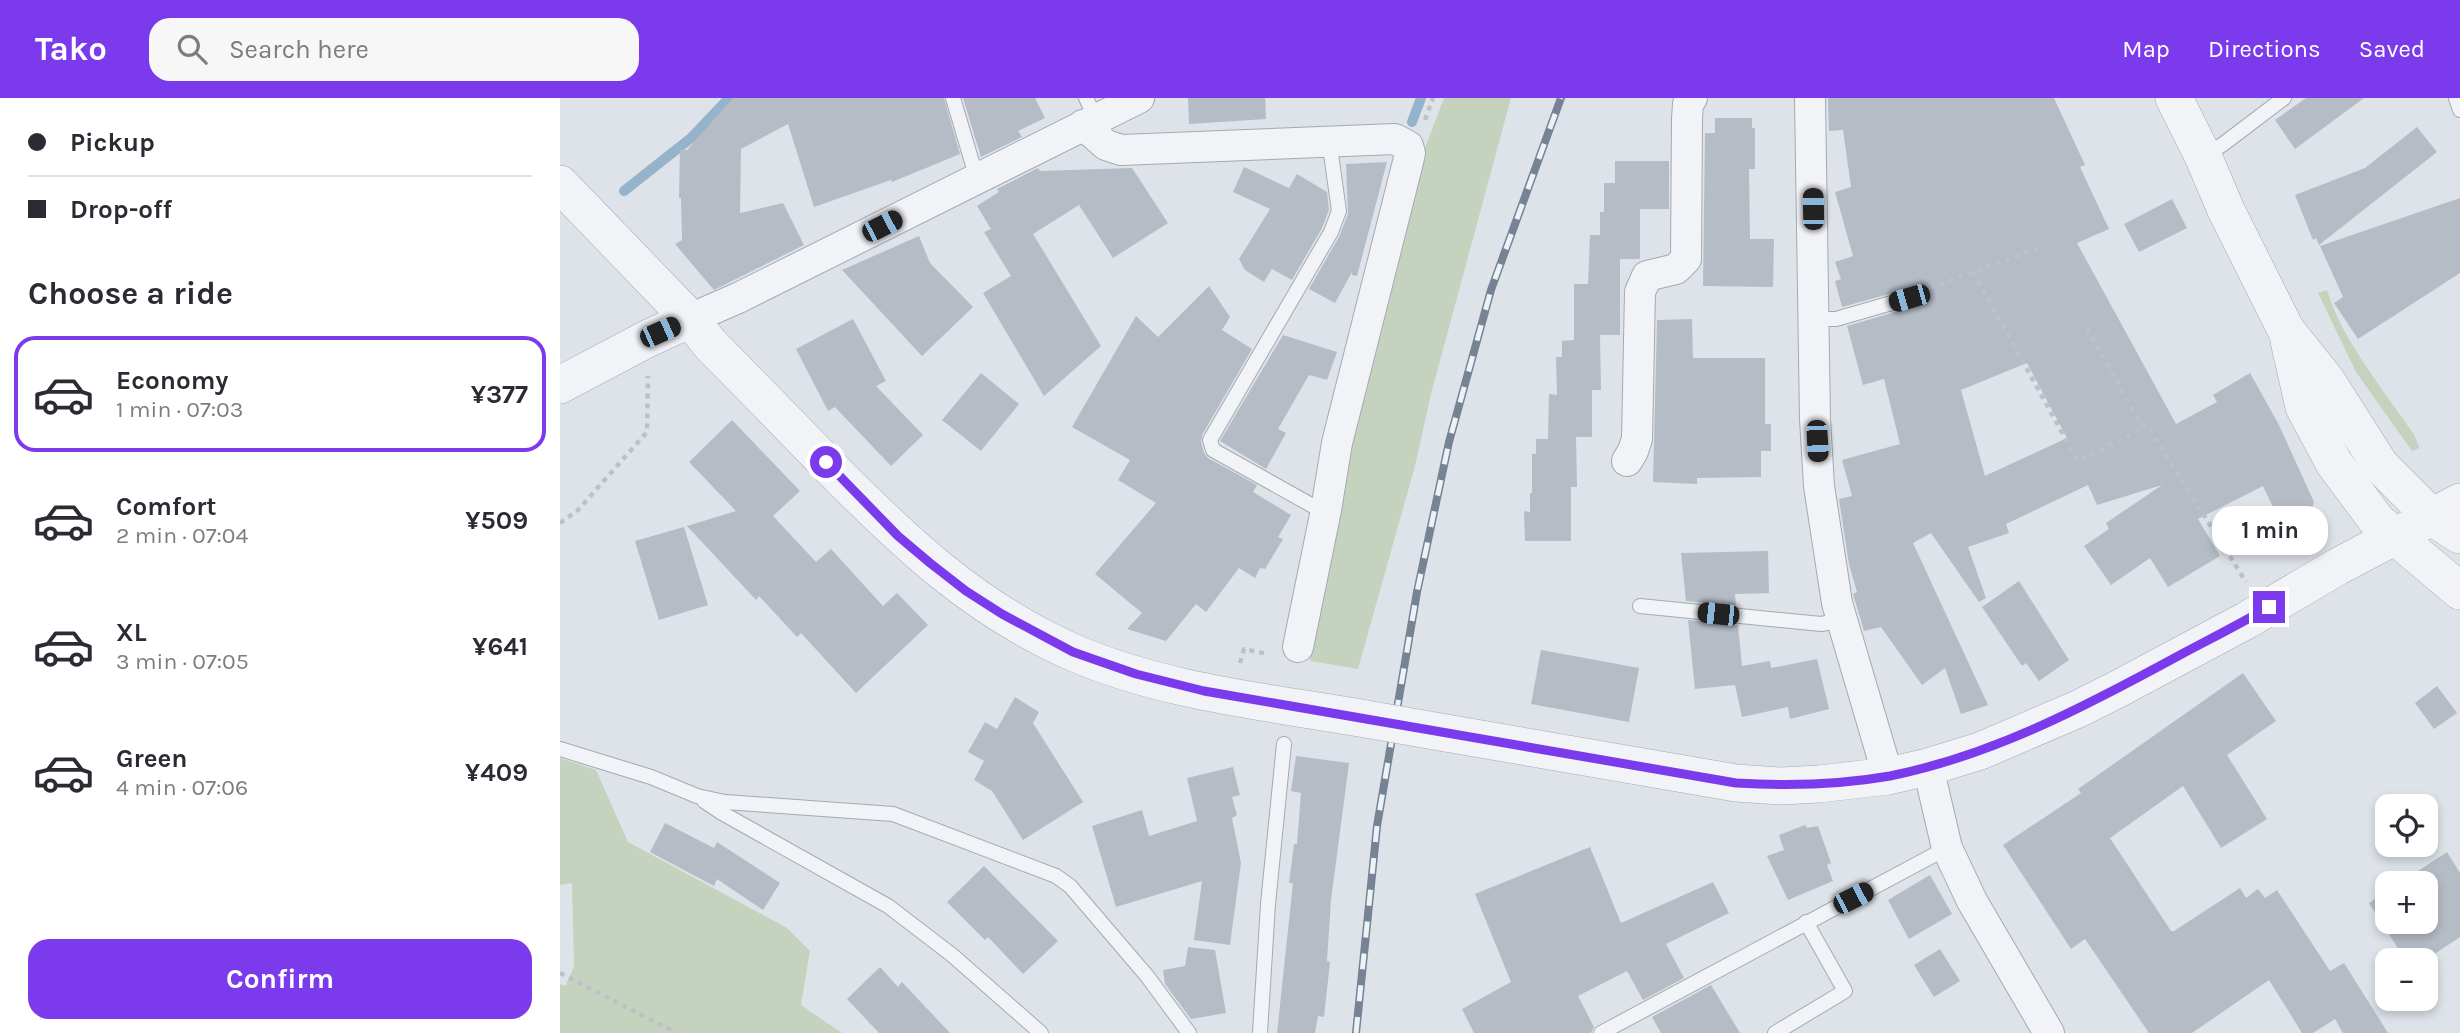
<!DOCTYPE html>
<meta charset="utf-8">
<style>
body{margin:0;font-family:Karla,sans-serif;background:#f7f7f7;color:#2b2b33;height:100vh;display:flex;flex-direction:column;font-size:26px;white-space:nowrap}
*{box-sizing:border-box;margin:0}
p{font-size:23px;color:#7c7c81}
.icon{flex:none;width:38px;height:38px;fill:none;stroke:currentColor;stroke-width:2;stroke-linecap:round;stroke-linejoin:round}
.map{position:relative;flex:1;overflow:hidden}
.drawer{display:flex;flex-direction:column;background:#fff;width:560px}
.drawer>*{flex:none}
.guide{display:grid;align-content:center;height:154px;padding:0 28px;background:#fff}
.buttons{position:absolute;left:1815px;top:696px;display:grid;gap:14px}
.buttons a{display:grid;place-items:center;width:63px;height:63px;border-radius:14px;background:#fff;box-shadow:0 4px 10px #0003;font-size:35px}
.end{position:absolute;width:32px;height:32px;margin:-16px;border:9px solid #7c3aed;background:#fff;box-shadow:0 0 0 4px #fff}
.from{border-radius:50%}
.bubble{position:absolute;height:49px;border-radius:21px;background:#fff;box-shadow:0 4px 10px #0003;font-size:23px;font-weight:700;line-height:49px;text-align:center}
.car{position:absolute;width:21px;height:42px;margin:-21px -10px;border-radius:9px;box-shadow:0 0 5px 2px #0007;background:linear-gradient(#222 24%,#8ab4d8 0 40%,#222 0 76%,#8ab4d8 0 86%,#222 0)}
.guide b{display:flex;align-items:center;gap:24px;height:66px;font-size:26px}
.guide b+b{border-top:2px solid #e1e1e2}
.guide i{width:18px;height:18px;background:#2b2b33}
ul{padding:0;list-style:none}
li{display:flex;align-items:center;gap:21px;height:116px;margin:0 14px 10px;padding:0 14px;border:4px solid transparent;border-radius:21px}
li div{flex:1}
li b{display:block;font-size:26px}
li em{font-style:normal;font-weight:700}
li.active{border-color:#7c3aed}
li>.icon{width:63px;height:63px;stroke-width:1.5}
h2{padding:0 28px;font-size:32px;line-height:84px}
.cta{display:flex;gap:14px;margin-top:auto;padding:14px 28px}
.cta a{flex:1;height:80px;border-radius:21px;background:#7c3aed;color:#fff;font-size:28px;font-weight:700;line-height:80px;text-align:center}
header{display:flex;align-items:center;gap:42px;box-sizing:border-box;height:98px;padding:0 35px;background:#7c3aed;color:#fff}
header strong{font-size:33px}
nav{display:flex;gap:38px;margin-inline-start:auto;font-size:24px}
.search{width:490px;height:63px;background:#f7f7f7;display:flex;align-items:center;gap:18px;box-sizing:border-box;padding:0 24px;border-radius:21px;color:#7c7c81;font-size:26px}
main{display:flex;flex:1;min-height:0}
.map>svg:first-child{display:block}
.green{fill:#c5d3be}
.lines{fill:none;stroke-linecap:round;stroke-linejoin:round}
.stream{stroke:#96b3cc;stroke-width:10}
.building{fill:#b5bcc6;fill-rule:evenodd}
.service-casing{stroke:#a3aab3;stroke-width:16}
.minor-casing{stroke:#a3aab3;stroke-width:32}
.tertiary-casing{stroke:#a3aab3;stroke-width:38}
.path{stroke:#bcc1c8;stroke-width:4.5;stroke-dasharray:5 5;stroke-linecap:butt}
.service{stroke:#f1f3f7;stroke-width:14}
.minor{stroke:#f1f3f7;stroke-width:30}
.tertiary{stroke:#f1f3f7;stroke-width:37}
.rail-casing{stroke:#768394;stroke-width:8}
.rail{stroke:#eef2f6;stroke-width:5;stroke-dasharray:16;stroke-linecap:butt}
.tertiary-bridge-casing{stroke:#a3aab3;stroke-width:38;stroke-linecap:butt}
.tertiary-bridge{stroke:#f1f3f7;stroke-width:37}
.route{stroke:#7c3aed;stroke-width:9}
</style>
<header>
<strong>Tako</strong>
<div class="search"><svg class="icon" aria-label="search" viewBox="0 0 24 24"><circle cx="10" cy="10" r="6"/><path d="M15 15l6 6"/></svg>Search here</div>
<nav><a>Map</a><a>Directions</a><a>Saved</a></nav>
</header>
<main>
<section class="drawer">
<div class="guide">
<b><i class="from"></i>Pickup</b>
<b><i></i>Drop-off</b>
</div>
<h2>Choose a ride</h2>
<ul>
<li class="active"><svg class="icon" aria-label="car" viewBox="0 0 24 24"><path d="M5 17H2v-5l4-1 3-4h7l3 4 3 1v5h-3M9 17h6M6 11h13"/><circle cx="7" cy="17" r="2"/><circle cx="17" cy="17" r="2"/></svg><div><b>Economy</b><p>1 min · 07:03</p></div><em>¥377</em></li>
<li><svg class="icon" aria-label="car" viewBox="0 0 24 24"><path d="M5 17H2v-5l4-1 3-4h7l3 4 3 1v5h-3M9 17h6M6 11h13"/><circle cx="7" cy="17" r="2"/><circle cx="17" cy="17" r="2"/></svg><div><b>Comfort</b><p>2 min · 07:04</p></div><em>¥509</em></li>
<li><svg class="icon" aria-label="car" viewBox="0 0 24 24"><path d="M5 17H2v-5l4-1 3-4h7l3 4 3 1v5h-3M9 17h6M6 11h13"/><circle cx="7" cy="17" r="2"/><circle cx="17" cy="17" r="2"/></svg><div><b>XL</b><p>3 min · 07:05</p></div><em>¥641</em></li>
<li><svg class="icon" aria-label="car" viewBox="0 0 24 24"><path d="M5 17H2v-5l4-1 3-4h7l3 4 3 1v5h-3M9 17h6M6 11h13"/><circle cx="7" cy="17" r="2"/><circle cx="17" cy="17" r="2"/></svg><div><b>Green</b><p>4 min · 07:06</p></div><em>¥409</em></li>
</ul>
<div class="cta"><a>Confirm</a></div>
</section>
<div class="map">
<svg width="1900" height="935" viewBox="0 0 1900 935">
<rect width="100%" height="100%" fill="#dee3e9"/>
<g class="green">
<path d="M884,0H951L871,296L855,368L798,571L750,563L791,331L865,50Z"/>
<path d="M1767,192C1781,241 1826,295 1855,338L1859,350L1852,353L1796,274L1758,195Z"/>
<path d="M0,660L36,672L68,744L227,830L250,853L241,907L282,935H0V886L5,888L14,869L12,785L0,787Z"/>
</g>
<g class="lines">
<g class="stream">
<path d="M852,24L861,0"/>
<path d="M64,93L131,40L169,0"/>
</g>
</g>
<g class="building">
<path d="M173,0H384L400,56L332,84L331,82L254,109L228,26L181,51L180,115L223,105L244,147L154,192L115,146L122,142L121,100H119L120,52H127Z"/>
<path d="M403,0H475L485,20L458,33L462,39L421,59Z"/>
<path d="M628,0H705L706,21L629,26Z"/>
<path d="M1268,0H1494L1525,67L1520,69L1549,131L1517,145L1616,326L1657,304L1653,297L1690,275L1719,327L1754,404L1750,416L1722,428L1703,388L1638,421L1660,458L1608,489L1590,460L1551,487L1524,448L1549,431L1546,425L1602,387L1537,407L1528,387L1446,426L1449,435L1408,449L1426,500L1419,504L1371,435L1353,445L1428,607L1401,616L1385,570L1362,587L1321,529L1304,533L1293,496L1297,494L1289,466L1279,401L1292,398L1282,362L1340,346L1324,281L1303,287L1287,228L1352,209L1356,206L1358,198L1355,193L1347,191L1282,209L1275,183L1281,181L1275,164L1293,158L1275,94L1291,89L1283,32L1269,33ZM1467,265L1507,340L1425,378L1401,292Z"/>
<path d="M1746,0H1804L1735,51L1715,22Z"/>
<path d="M1155,20H1192V30H1195V71H1189L1190,141H1214L1213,189L1143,188L1145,35H1155Z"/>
<path d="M1857,29L1877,54L1759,147L1756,140L1753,142L1735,97L1805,70Z"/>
<path d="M1055,63H1109V111H1080V161H1060V237H1040L1041,292H1032V339H1016L1017,389H1011V443H965L964,413L970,414V395H972V356H976V341H988L989,296L997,297L996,259H1002V243L1014,242V186H1028L1030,137H1040V114H1044V85H1055Z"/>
<path d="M827,64L797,178L792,177V174L775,205L749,191L779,139L788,116L786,66Z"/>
<path d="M684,69L729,90L737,76L767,94L769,112L762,130L732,182L712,171L704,184L685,172L679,161L710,111L673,94Z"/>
<path d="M478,70L480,73L572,70L608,125L553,160L519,107L473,136L541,248L484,298L423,195L451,178L424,134L431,131L417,108L439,94L437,91Z"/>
<path d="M1900,100V175L1798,241L1774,205L1783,199L1760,148Z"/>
<path d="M1612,101L1627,130L1579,154L1564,126Z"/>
<path d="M359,138L370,165L413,209L362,258L282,172Z"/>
<path d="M649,188L670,219L662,232L692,251L642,337L641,344L644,355L648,360L697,387L693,394L731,417L718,439L723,441L705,471L700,470L695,480L679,470L646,514L636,506L606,543L567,531L582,515L535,476L596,405L558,382L570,362L512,329L576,218L598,239Z"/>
<path d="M293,221L326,283L316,288L363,337L331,368L275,309L268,313L236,251Z"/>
<path d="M1132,221L1133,260H1205V326H1211V353H1201V379L1137,380V386L1093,384L1097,222Z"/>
<path d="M723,237L777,254L767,282L749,277L718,331L726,335L706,371L660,343Z"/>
<path d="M421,275L459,306L421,353L382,322Z"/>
<path d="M172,322L240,393L213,418L256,464L271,451L323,508L337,495L368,527L296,595L241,535L237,539L199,498L196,502L127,428L176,413L129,364Z"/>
<path d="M124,429L148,507L99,522L75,443Z"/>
<path d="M1208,453L1209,495L1175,496L1176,508L1126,503L1121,455Z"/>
<path d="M1459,483L1509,562L1479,583L1466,565L1462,568L1422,509Z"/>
<path d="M1128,522L1178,527L1182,568L1210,563L1211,570L1257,561L1269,611L1230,621L1228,609L1182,619L1175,587L1135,591Z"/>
<path d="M981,552L1079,570L1069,624L971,606Z"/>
<path d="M1683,575L1716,623L1667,657L1707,721L1661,750L1623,688L1550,740L1611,833H1614L1680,790L1686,800L1698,791L1705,800L1717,792L1770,873L1784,865L1828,935H1783L1775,921L1753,935H1742L1709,882L1632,935H1589L1525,841L1511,851L1443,747L1521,695L1518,691Z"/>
<path d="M1877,588L1897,615L1874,631L1855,605Z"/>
<path d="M455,599L479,614L473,625L523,704L463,742L432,693L414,682L424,663L408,654L425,624L437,631Z"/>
<path d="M736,658L789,665L771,802L767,863L770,864L764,919L758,918L755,935H717L733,785H729L734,746H737L741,695L731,693Z"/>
<path d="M673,669L680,697L672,699L677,717L672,720L681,765L670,847L634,842L642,783L556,809L532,728L582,712L589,738L637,723L627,680Z"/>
<path d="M105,725L154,750L157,744L220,785L203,812L157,781L154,788L90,754Z"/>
<path d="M1245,727L1247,730L1258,728L1271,765L1267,767L1273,783L1228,802L1207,758L1224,752L1219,737Z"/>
<path d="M1030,749L1061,825L1153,784L1169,815L1106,846L1124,880L1083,902L1067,873L1018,898L1034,929L1031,935H914L902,911L951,884L915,796Z"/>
<path d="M1887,754L1900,775V839L1864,863H1846L1809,805L1827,793V824H1866V786H1838Z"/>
<path d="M424,768L498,843L463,876L428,839L425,842L387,804Z"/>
<path d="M1370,777L1392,816L1349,841L1328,802Z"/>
<path d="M628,849L655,852L666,915L631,921L605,886L603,872L625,868Z"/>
<path d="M1380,851L1400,883L1374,899L1354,867Z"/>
<path d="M320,869L338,889L342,884L390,935H319L287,901Z"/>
<path d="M1151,887L1180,935H1101L1092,919Z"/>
</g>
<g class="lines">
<defs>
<g id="service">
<path d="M393,0L417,81"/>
<path d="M526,0L536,21"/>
<path d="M1896,0L1900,12"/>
<path d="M1643,58L1662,47L1724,0"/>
<path d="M1255,221H1276L1349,200"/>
<path d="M766,412L753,408L653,352L650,342L771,134L779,113L769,42"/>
<path d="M1080,508L1261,526L1284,522"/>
<path d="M0,651L91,679L137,698L165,704L333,716L496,778L510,788L587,878L629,935"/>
<path d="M144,703L162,715L328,808L392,857L481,935"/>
<path d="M700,935L708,806L724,646"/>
<path d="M1041,935L1387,750"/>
<path d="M1215,935L1285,893L1246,824"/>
</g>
<g id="minor">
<path d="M1250,0L1255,321L1259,388L1277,505L1328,678"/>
<path d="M523,27L546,47L561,52L835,41L848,48L850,55L848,64L777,345L766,412L738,549"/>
<path d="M130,221L178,200L579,0"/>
<path d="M1067,363L1073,353L1077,341L1080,194L1087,178L1116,171L1126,161L1127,21L1128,6L1132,0"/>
<path d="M1368,669L1387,750L1412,803L1489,935"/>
</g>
<g id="tertiary">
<path d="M1614,0L1643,58L1666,112L1726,232L1766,282L1820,367L1873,420L1900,437"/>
<path d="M0,86L130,221L150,246C190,287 230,327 269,368C343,443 413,510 512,554C604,594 708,604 806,621"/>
<path d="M1729,243L1744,309L1774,365L1817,423L1900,493"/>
<path d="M0,287L87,241L130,221"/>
<path d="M886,635L1176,685L1221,688L1259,686L1328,678L1368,669L1420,653L1518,611L1556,592L1687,522L1777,469L1900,404"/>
</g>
</defs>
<use href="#service" class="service-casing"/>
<use href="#minor" class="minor-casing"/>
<use href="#tertiary" class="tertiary-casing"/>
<g class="path">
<path d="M865,22L873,0"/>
<path d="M1413,174L1518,363L1586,329"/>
<path d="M1370,190L1481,149"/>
<path d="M1527,230L1580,324L1591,333L1686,484"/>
<path d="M0,425L18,412L87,334L88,278"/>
<path d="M680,565L684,551L708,556"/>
<path d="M0,875L117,935"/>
</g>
<use href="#service" class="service"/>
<use href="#minor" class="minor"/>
<use href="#tertiary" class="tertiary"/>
<defs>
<path id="rail" d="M796,935L817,728L857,494L889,344L931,192L1001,0"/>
</defs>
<use href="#rail" class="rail-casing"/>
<use href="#rail" class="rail"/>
<defs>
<path id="tertiary-bridge" d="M806,621L886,635"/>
</defs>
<use href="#tertiary-bridge" class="tertiary-bridge-casing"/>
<use href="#tertiary-bridge" class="tertiary-bridge"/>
</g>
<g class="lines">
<path class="route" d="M266,364L338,438L370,465L406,493L442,516L513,554L576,576L644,593L1176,685C1227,688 1279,687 1330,678C1434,657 1528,607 1620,557C1650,541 1680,526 1709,509"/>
</g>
</svg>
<div class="buttons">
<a><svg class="icon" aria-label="locate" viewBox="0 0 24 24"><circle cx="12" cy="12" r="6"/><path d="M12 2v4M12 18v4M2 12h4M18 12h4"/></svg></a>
<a>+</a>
<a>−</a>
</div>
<i class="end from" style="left:266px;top:364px"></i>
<i class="end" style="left:1709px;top:509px"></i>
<div class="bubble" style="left:1652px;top:408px;width:116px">1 min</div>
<i class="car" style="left:1253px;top:111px;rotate:359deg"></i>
<i class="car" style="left:322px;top:128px;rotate:63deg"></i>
<i class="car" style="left:1349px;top:200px;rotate:254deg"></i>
<i class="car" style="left:100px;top:234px;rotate:66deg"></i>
<i class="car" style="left:1257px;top:343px;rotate:177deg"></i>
<i class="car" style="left:1158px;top:516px;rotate:276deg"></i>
<i class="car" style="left:1293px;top:800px;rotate:63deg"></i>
</div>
</main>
